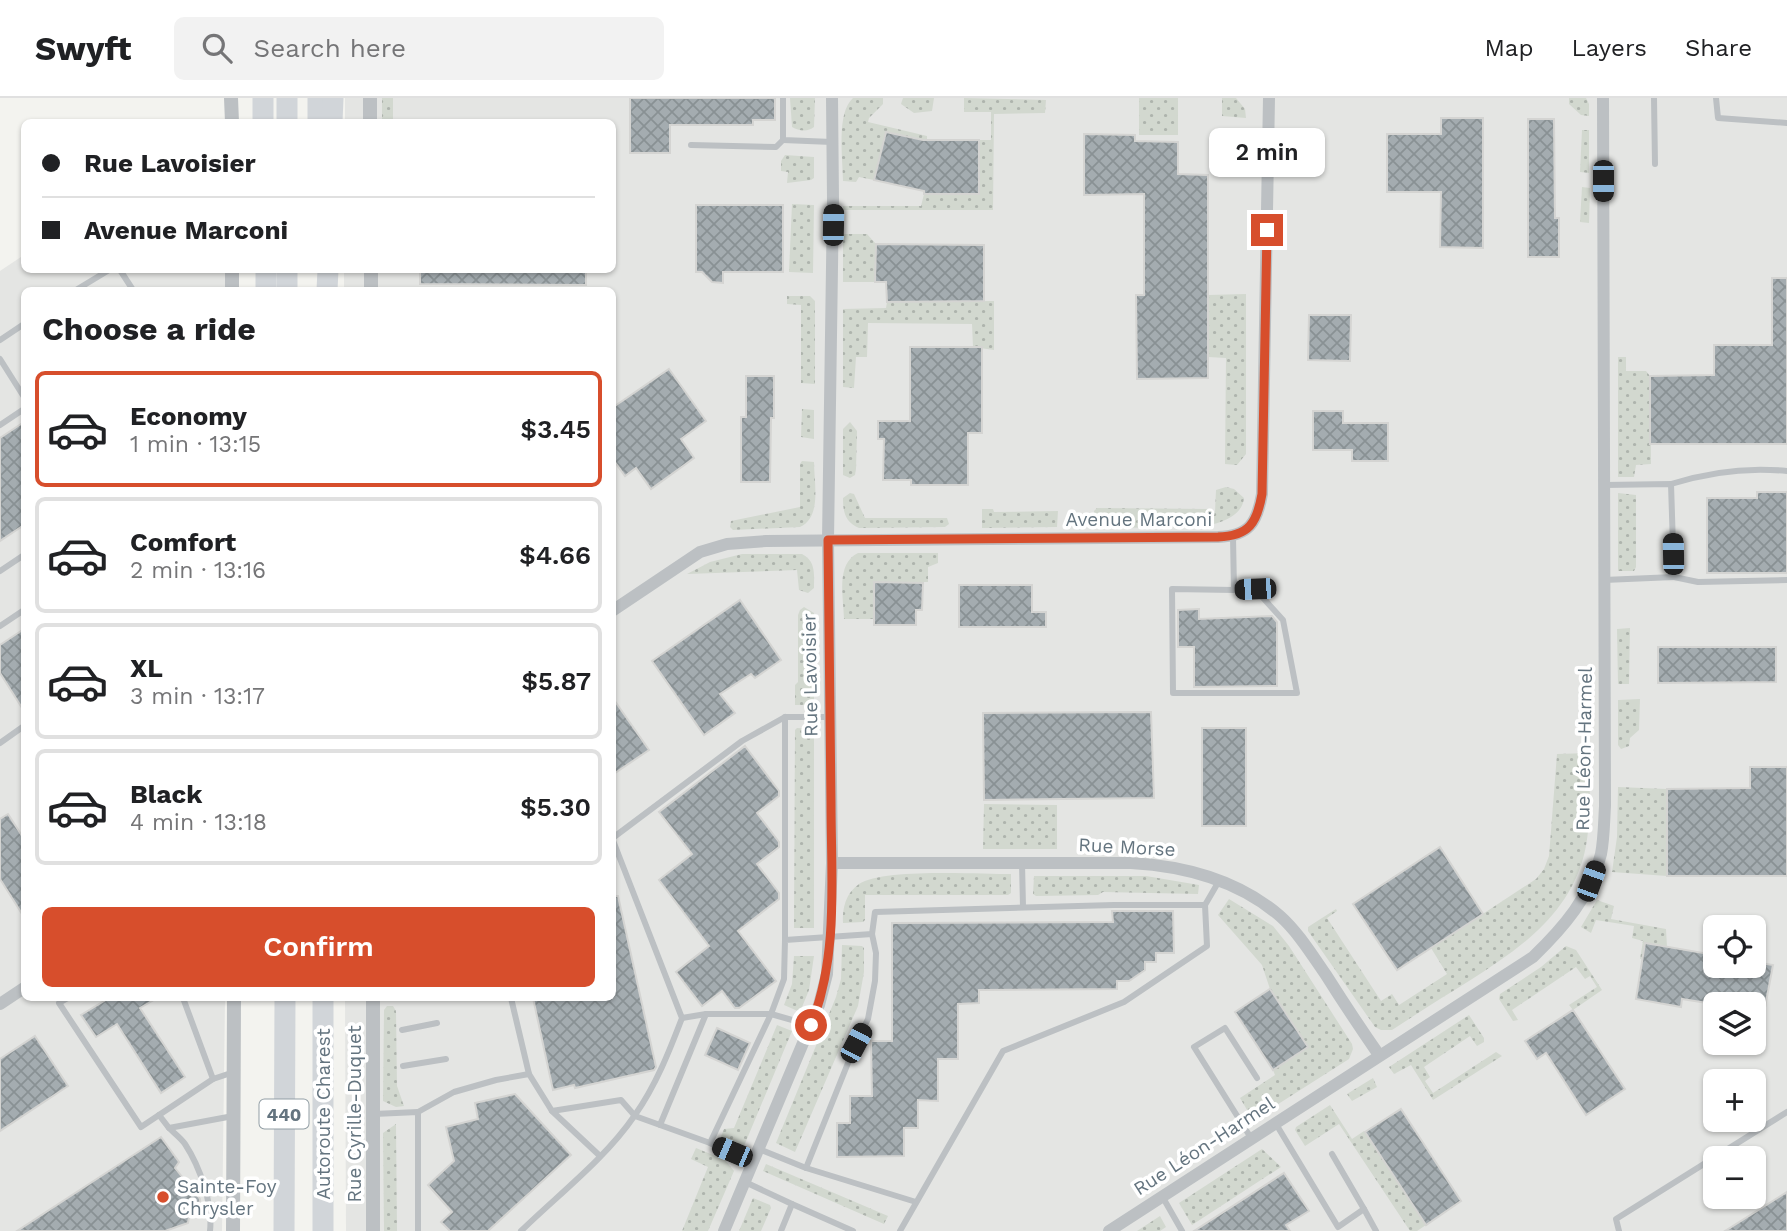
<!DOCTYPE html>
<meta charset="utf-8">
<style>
body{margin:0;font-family:"Work Sans",sans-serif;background:#f2f2f2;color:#202124;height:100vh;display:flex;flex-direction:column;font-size:26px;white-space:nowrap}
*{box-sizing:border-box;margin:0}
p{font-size:23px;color:#757577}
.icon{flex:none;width:38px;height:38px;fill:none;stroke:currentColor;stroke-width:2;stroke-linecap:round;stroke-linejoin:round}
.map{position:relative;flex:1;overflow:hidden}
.side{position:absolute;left:21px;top:189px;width:595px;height:714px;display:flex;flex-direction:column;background:#fff;border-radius:10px;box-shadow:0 2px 5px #0004}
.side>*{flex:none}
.top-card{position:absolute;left:21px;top:21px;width:595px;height:154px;border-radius:10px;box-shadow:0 2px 5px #0004;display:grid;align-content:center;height:154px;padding:0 21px;background:#fff}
.controls{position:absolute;left:1703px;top:817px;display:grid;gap:14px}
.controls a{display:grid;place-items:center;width:63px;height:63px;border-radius:10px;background:#fff;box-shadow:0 2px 5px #0004;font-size:35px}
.end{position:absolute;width:32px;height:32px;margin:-16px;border:9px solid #d74e2c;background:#fff;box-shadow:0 0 0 4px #fff}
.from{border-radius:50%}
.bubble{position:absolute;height:49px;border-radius:10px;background:#fff;box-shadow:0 2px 5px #0004;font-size:23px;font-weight:600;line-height:49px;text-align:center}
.car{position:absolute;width:21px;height:42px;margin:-21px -10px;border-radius:9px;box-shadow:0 0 5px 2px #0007;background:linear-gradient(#222 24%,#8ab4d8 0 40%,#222 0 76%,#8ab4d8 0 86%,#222 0)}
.top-card b{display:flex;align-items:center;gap:24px;height:66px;font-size:26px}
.top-card b+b{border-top:2px solid #e0e0e0}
.top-card i{width:18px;height:18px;background:#202124}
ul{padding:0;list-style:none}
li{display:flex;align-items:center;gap:21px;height:116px;margin:0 14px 10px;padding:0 7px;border:4px solid #e0e0e0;border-radius:10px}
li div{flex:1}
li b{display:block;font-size:26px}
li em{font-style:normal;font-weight:600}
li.on{border-color:#d74e2c}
li>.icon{width:63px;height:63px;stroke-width:1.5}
h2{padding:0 21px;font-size:32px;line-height:84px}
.action{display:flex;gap:14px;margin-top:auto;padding:14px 21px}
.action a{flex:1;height:80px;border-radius:10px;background:#d74e2c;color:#fff;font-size:28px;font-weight:600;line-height:80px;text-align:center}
header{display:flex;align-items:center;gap:42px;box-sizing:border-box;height:98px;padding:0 35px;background:#fff;border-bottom:2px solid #e0e0e0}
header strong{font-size:33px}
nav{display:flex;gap:38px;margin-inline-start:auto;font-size:24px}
.search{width:490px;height:63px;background:#f2f2f2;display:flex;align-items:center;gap:18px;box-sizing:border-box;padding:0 24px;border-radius:10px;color:#757577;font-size:26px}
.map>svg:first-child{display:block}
.built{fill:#e4e5e3;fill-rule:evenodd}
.grass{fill:url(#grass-dots)}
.building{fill:url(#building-cross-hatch);stroke:#d4d4d2;stroke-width:2}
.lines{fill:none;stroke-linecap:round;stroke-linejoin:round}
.service{stroke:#bcc0c3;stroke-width:6}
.minor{stroke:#bcc0c3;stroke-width:12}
.tertiary{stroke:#bcc0c3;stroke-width:14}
.motorway{stroke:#d1d5d9;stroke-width:21}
.route{stroke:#d74e2c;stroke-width:9}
.poi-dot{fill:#d74e2c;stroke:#fff;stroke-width:2.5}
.labels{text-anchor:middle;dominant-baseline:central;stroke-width:7;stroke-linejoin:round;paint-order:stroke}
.shield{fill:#fff;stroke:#929ea5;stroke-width:2}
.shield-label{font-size:18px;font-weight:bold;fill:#64747f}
.street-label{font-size:19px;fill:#64747f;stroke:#fff}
.poi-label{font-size:19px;fill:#64747f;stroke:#fff;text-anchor:start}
</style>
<header>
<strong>Swyft</strong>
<div class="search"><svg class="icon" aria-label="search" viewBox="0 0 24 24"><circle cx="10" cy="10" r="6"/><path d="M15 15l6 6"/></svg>Search here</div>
<nav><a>Map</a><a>Layers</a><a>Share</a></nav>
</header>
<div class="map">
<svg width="1787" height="1133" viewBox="0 0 1787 1133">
<defs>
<pattern id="grass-dots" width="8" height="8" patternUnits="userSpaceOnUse" patternTransform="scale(1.75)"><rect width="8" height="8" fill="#d2d8cf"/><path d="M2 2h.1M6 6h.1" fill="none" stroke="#aeb4ad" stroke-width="1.8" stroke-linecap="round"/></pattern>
<pattern id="building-cross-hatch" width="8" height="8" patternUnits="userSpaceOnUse" patternTransform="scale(1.75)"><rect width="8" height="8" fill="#a4acb0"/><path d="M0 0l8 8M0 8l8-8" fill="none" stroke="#899194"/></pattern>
</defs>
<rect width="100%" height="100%" fill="#f3f3ef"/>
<g class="built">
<path d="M345,0H1787V1133H346L345,900H612V192H344V172H612V24H345ZM1715,830H1754V868H1715ZM1715,906H1754V945H1715ZM1715,984H1754V1022H1715ZM1715,1060H1754V1099H1715Z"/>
<path d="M24,157V172H233V192H24V900H225L222,1133H0V173Z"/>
</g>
<g class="grass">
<rect x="382" y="0" width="11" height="24"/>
<path d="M790,0H815L814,29C808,34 799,33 792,29Z"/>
<path d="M853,0H883V6L869,20L868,24L927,38V42L886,34L874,82L859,79L856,84L843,83C843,60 836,15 853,0Z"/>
<path d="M903,0H934L932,13L914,15L901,6Z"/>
<path d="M964,0L1046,2L1045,15L994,16L993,112H843V108H921L924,96H978L979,42H991V14H964Z"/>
<rect x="1139" y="0" width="39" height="37"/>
<path d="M1222,0H1236L1245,11L1246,20L1222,18Z"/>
<path d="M1569,0H1586L1589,6V18L1581,17L1569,6Z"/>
<path d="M1582,32H1589V75L1580,74Z"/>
<path d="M785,57L814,59V80L811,82L787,85L788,74L781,73V63Z"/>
<path d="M1582,89L1590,90L1589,125L1580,124Z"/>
<path d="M792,106L814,107L813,175L789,174Z"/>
<path d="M843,136H867L876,146L875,184H843Z"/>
<path d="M1246,196V356L1237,367L1225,366L1226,260L1208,259V197Z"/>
<path d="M787,198H810L815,203V286L801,285V207L787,206Z"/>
<path d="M994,203V252L973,249L972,226L868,225L867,259H856L854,290L843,289V211L886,210L887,204Z"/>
<path d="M1618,259H1626V273H1646L1650,278L1651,366L1636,367L1634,379H1618Z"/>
<path d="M802,311L814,312V341L801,339Z"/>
<path d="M850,324L857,333L856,371L855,377L850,380L843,377V331Z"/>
<path d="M802,363L814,364C814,385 822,419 800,429L733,432L730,429L731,423L800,409V366Z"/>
<path d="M1226,389L1234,391L1244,400C1242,420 1217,426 1200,429L1093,430L1094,413L1097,410L1210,411L1215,414L1216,392Z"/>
<path d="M850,395L854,396L865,420H947L949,426L945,429L859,430C845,424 843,414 843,400Z"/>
<path d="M1618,395L1636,397V469L1634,473H1618Z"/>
<path d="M982,411H993L994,414L1058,413L1057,429L982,430Z"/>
<path d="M858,455H938V465L928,469V484H875L874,521H844C844,500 835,466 858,455Z"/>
<path d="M742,456H802C816,463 814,476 814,490L808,495L799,492L797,472L687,476L710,464Z"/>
<path d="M804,509L814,515V607H795V587L798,584V517L800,512Z"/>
<path d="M1630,530L1629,586H1618L1617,531Z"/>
<path d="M1640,601L1639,632L1630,640L1629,648L1621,651L1618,647V602Z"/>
<path d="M797,630L814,631V830H794L795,632Z"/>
<path d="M1590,655C1589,688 1592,725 1584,757C1568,818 1519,851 1469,883C1443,899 1418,915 1392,932H1381L1375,929L1308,833V829L1336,811L1337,813L1327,820L1381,903L1392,896L1399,907L1447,876L1431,850L1536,781L1544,771L1549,758L1557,656Z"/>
<path d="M1618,689L1667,691V778L1612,774L1617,739Z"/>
<path d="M984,706L1057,707V751H983Z"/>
<path d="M1011,776V795L1008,797H865V822L863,824L843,825C842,810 846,795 859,786C882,770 979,776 1011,776Z"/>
<path d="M1034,778H1146L1199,787L1198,796L1103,794L1098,797L1036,798L1033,796Z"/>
<path d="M1229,801L1273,828L1289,848L1352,946L1353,951L1349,961L1253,1022L1240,1000L1275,977L1273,972L1307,949L1270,891L1262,867L1218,817Z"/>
<path d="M1597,802L1614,808L1611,821L1666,831L1667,849L1640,861L1643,843L1632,840L1634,828L1596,822L1591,835L1581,829Z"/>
<path d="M842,847L862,848L864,850V874L858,908L795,1054L776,1045L836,899L841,881Z"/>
<path d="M1566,848L1576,852L1602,892L1573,912L1569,907L1597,889L1590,878L1585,881L1576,869L1512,912L1518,922L1513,923L1499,901L1500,896L1541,869Z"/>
<path d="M794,858H814L809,892L800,914L784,907L792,886Z"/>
<path d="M387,908H393L396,913L397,988L404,1008L396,1009L383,1003L384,912Z"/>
<path d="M1469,917L1484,940V944L1477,948L1470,938L1424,969L1430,979L1425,983L1433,995L1496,954L1502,958L1433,1002L1411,967L1394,976L1389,969Z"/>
<path d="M777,927L792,933L744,1048L731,1046L720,1041L724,1031L734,1030Z"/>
<path d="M1373,980L1377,989L1352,1003L1347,996Z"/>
<path d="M1330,1007L1352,1041L1364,1033L1426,1127L1417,1133H1410L1339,1026L1305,1048L1295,1032L1296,1029Z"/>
<path d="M396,1026L397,1133H384L383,1035Z"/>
<path d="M696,1050L725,1062L734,1073L708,1133H682L708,1069L691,1061Z"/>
<path d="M1262,1051L1281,1069L1192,1127L1179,1105Z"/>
<path d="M766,1066L888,1118L884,1126L763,1073Z"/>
<path d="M753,1100L770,1107L771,1110L761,1133H739Z"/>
<path d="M1160,1118L1166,1129L1160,1133H1137Z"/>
</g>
<g class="building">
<path d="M630,0H775V22H753V27H670V55H630Z"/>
<path d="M1441,20H1483V150L1440,149L1441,94H1387V36H1441Z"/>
<path d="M1528,21H1554L1555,120H1559V159H1528Z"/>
<path d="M886,34L923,42H979V96H924V93L874,82Z"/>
<path d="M1084,36L1135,37V43L1178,44V76L1208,77V280L1137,281L1136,197H1144V96L1084,97Z"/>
<path d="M696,107H783V174H723V185L712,184L702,174H696Z"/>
<path d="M876,146L984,147V203L887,204L886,184H875Z"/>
<path d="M420,172H586V187L420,186Z"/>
<path d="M1772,180H1787V346H1650V278L1714,277V247H1772Z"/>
<path d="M1309,217H1351L1350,263L1308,262Z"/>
<path d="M910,249H982V335H968V387H911V382H883L884,341H878V323H910Z"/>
<path d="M669,271L706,323L681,341L694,360L651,391L636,370L625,378L612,360V310Z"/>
<path d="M746,278H774V320H771L770,384H741V319H746Z"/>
<path d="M1313,313H1343V325H1388V363H1352V352H1313Z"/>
<path d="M24,324V427L0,443V340Z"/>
<path d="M1757,394H1787V475H1707V400H1757Z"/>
<path d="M874,484L923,485L922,512H916V527H874Z"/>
<path d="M959,487H1032V514H1046V529H959Z"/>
<path d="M740,502L781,562L755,580L751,576L720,596L735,615L704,637L652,563Z"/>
<path d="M1199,511V521L1272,518L1277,524V588L1194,589V549H1178V512Z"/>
<path d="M24,531V613L0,575V547Z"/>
<path d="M1658,549H1776V584L1658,585Z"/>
<path d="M612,599L649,652L612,677Z"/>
<path d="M1151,614L1154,700L984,702L983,615Z"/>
<rect x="1202" y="630" width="44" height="98"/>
<path d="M745,648L779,693V698L757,715L779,744V749L757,766L779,795V801L738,833L776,883L739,910H735L722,893L702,908L676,874L709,848L659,782L692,756L659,714Z"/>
<path d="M1750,669H1787V778H1667V691L1750,690Z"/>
<path d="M8,716L24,741V819L0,781V721Z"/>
<path d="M1440,749L1483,816L1397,872L1353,806Z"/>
<path d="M612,798H618L656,969L654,972L575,990L574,987L553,992L533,900H612Z"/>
<path d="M1112,813H1173L1174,855H1156V864H1145V872L1129,883H1117V891L979,892V905L958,906V961H938V1003L918,1002V1030H904V1058L837,1059V1025H850V998H872L871,943H892V825L1113,824Z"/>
<path d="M1645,845L1715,857V868H1754V864L1773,867L1764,915L1754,913V906H1713L1682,901L1681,909L1636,901Z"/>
<path d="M1270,891L1308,949L1273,972L1235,914Z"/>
<path d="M109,900H157L140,910L185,979L161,995L117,926L96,939L81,917Z"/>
<path d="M1573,912L1625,991L1586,1017L1546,955L1537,961L1525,943Z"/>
<path d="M717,930L750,945L738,972L705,957Z"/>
<path d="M35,938L68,988L0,1033V961Z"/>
<path d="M515,996L571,1057L488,1133H450L441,1124L452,1114L428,1087L454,1063L446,1029L478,1021L475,1005Z"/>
<path d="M1401,1011L1461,1103L1426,1127L1365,1034Z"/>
<path d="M161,1039L179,1064L175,1070L187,1085V1089L195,1094L200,1101L199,1109L189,1119L188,1125L165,1133H17Z"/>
<path d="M1284,1075L1309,1113L1286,1127L1290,1133H1194Z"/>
<path d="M1787,1094V1133H1725Z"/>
</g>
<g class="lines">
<g class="service">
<path d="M783,0V42L832,44"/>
<path d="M1654,0L1655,66"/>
<path d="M1716,0L1718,20L1787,25"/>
<path d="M691,47L776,49L783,42"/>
<path d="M120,172L133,192"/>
<path d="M76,192L109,172"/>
<path d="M0,242L24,226"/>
<path d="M0,261L24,299"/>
<path d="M0,327L24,311"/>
<path d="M1671,386C1709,374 1748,369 1787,373"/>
<path d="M1233,439L1234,492L1172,491L1173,595H1297L1283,522L1255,491L1234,492"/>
<path d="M0,473L24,457"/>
<path d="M1674,479L1698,484L1787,482"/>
<path d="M1604,482L1674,479L1671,386L1605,387"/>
<path d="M0,528L24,512"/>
<path d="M0,645L24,628"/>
<path d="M614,739L742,643L785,619"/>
<path d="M1022,765L1023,809"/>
<path d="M785,842V619H829"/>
<path d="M68,900L59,905L141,1029L213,981"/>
<path d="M183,900L213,981L234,974"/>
<path d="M511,900L529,976L552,1013L621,1002L635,1018L710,1045L752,1066"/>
<path d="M682,920L706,916H771L784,881L785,842L872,836L875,814L1114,807H1205"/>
<path d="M402,932L437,925"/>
<path d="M403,968L446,961"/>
<path d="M552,1013L600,1058"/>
<path d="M418,1014L454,994L496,982L529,976"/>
<path d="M374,1016L418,1014V1133"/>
<path d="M159,1017L169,1030L233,1018"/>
<path d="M1276,1026L1338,1129L1364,1111L1376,1133"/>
<path d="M660,1027L706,916"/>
<path d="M169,1030C174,1035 181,1040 185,1046C200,1069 213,1106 210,1133"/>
<path d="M1251,1040L1194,949L1225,930L1257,980"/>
<path d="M710,1045L771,916L810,927"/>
<path d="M759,1051L806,1070L916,1104"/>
<path d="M1332,1056L1364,1111"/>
<path d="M806,1070L856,945L868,921L875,883L876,855L872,836"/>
<path d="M745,1084L792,1106L781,1133"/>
<path d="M1162,1098L1182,1133"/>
<path d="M792,1106L853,1133"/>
<path d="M521,1133C559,1096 605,1061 635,1017C656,987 669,954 682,920L612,740"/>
<path d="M900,1133L1003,953L1124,904L1207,848L1205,807L1219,783"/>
<path d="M1619,1133L1616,1121L1787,1014"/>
</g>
<g class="minor">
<path d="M612,513L700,454L727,446L766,443L1218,439C1249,438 1257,425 1262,396L1269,0"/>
<path d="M832,765H1131C1185,768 1238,782 1280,818C1298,834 1312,857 1326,877C1343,904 1361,931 1379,957"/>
<path d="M0,906L24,890"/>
<path d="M724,1133L819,907L827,876L832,765L828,442L833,101L832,0"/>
<path d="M1109,1133L1533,859C1563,830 1591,798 1601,756C1604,741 1604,724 1605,708L1603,0"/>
</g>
<g class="tertiary">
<path d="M231,0L232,24"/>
<path d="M370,0V24"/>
<path d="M232,172V192"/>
<path d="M371,172V192"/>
<path d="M373,900V1133"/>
<path d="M233,1133L234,900"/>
</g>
<g class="motorway">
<path d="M263,0V24"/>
<path d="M287,0V24"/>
<path d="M318,0V24"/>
<path d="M332,24L333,0"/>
<path d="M266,172V192"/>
<path d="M287,172V192"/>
<path d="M327,192L328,172"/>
<path d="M323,900V1133"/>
<path d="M284,1133L285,900"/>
</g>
</g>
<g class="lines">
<path class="route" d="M811,927C839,858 831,779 831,705C830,617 829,530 828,442L1218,439C1249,438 1257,425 1262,396L1267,132"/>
</g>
<circle class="poi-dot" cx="163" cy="1099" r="7"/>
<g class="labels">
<rect class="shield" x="259.5" y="1001.5" width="49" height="29" rx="5"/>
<g class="shield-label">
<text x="284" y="1016">440</text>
</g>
<g class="street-label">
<text x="1139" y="421">Avenue Marconi</text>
<text transform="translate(810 577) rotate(-91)">Rue Lavoisier</text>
<text transform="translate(1584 651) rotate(-89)">Rue Léon-Harmel</text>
<text transform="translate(1127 749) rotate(3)">Rue Morse</text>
<text transform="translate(323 1016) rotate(-90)">Autoroute Charest</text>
<text transform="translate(354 1016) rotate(-90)">Rue Cyrille-Duquet</text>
<text transform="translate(1204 1048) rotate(-33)">Rue Léon-Harmel</text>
</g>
<g class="poi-label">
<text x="177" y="1088">Sainte-Foy<tspan x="177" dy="22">Chrysler</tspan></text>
</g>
</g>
</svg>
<div class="controls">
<a><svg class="icon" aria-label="locate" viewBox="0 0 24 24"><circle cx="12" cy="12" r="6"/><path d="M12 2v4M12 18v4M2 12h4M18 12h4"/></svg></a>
<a><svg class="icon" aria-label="layers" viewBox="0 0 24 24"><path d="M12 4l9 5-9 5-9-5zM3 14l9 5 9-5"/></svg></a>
<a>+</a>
<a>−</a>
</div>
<i class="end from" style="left:811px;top:927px"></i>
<i class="end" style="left:1267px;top:132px"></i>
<div class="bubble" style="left:1209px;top:30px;width:116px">2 min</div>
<i class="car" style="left:1603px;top:83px;rotate:180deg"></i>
<i class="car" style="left:833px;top:127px;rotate:1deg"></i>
<i class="car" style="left:1673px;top:456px;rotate:359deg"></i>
<i class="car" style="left:1255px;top:491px;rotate:268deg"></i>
<i class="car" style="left:1591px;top:783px;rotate:20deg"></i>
<i class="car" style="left:856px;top:945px;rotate:28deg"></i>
<i class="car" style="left:732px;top:1054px;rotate:293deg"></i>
<div class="top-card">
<b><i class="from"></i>Rue Lavoisier</b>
<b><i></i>Avenue Marconi</b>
</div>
<section class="side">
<h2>Choose a ride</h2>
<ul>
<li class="on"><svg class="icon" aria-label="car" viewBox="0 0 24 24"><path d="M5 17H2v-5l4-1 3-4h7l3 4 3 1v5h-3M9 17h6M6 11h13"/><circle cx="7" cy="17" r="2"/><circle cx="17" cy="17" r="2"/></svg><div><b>Economy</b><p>1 min · 13:15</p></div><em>$3.45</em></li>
<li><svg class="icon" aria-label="car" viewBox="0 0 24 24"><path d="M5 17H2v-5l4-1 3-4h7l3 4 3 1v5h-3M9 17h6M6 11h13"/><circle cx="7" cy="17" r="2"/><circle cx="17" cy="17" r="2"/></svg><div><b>Comfort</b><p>2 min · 13:16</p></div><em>$4.66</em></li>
<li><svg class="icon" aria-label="car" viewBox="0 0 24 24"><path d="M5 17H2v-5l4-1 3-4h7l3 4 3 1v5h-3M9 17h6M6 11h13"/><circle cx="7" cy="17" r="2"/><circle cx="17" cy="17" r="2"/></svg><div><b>XL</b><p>3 min · 13:17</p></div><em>$5.87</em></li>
<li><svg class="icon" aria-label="car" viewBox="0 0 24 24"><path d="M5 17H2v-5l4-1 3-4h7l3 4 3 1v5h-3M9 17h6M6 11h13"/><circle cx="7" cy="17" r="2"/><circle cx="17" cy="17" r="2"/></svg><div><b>Black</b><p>4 min · 13:18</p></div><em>$5.30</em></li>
</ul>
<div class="action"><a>Confirm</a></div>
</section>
</div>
